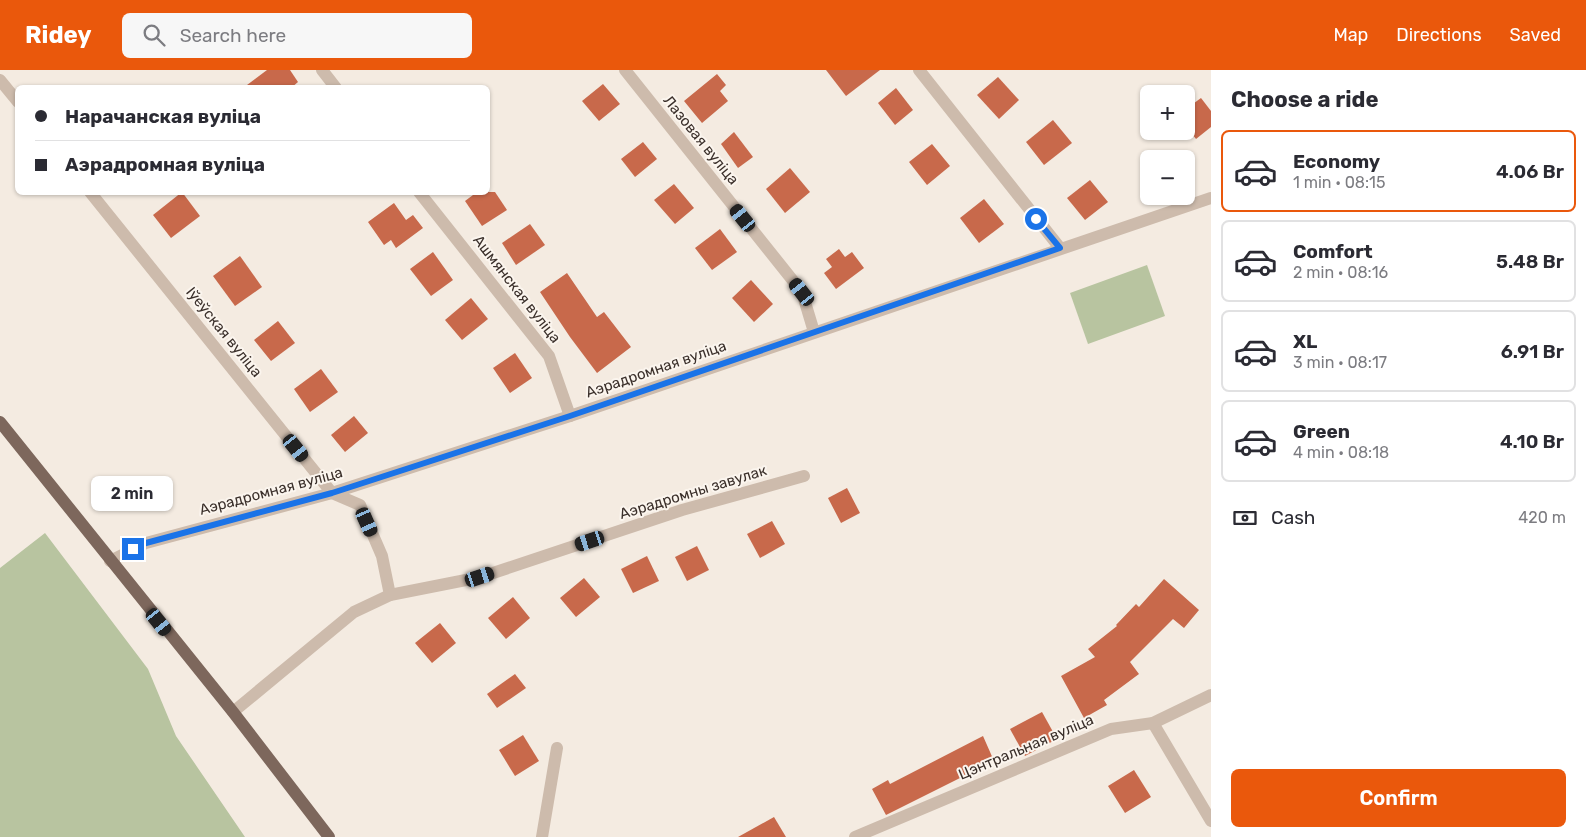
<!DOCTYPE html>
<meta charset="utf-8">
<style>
body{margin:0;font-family:Rubik,sans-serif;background:#f7f7f7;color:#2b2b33;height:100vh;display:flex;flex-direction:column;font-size:19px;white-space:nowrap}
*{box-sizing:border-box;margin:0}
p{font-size:16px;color:#7c7c81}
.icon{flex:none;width:28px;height:28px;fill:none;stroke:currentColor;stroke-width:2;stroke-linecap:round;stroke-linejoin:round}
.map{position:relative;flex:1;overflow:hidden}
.panel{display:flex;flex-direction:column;background:#fff;width:375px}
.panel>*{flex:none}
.top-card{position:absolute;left:15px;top:15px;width:475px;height:110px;border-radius:8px;box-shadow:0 1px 4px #0004;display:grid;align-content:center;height:110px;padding:0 20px;background:#fff}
.fabs{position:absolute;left:1140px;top:15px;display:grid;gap:10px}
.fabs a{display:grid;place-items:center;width:55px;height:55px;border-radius:8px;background:#fff;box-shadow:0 1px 4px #0004;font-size:25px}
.end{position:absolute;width:22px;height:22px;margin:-11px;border:6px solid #1a73e8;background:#fff;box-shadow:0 0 0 2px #fff}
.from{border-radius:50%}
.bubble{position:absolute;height:35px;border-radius:8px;background:#fff;box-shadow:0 1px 4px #0004;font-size:16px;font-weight:600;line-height:35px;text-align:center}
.car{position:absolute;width:15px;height:30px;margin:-15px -8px;border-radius:6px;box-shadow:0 0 4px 1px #0007;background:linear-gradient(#222 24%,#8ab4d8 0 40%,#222 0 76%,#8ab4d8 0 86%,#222 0)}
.top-card b{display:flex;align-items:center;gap:18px;height:48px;font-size:19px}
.top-card b+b{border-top:1px solid #e1e1e2}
.top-card i{width:12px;height:12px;background:#2b2b33}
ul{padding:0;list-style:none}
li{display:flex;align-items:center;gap:15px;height:82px;margin:0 10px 8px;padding:0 10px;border:2px solid #e1e1e2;border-radius:8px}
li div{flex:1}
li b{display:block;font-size:19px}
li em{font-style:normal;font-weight:600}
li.selected{border-color:#ea580c}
li>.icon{width:45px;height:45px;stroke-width:1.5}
h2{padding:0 20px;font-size:22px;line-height:60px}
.pay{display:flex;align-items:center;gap:12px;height:55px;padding:0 20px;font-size:19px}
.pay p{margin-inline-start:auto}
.button{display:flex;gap:10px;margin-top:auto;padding:10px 20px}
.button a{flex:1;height:58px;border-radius:8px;background:#ea580c;color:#fff;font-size:20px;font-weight:600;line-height:58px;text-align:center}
header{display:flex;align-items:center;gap:30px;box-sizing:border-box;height:70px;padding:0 25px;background:#ea580c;color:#fff}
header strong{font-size:24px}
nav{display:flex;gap:28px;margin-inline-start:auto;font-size:18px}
.search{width:350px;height:45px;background:#f7f7f7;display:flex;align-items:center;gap:12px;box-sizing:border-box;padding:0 18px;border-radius:8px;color:#7c7c81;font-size:19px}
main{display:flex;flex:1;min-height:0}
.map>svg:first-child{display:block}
.green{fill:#b8c4a0}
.building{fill:#c8694b}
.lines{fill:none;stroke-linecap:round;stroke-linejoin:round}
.minor{stroke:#cdbbac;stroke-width:12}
.major{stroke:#7d675c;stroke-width:12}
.route{stroke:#1a73e8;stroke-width:6}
.labels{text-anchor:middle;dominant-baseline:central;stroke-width:4;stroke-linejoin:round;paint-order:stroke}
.street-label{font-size:15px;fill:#3b302b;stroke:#fbf5ee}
</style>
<header>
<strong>Ridey</strong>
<div class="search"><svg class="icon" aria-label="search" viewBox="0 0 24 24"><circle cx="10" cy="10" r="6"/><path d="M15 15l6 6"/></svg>Search here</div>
<nav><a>Map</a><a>Directions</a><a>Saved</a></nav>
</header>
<main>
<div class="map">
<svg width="1211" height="767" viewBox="0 0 1211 767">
<rect width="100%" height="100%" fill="#f4ebe1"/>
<g class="green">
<path d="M1147,195L1165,246L1088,274L1070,223Z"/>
<path d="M45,463L148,599L176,666L245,767H0V498Z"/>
</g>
<g class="building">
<path d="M267,0H290L298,12L291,18H243Z"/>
<path d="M826,0H880L846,26Z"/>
<path d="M717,4L726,15L720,21L728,31L702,53L684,31Z"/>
<path d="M998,7L1019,30L999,49L977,25Z"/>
<path d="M603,14L620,34L599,51L582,31Z"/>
<path d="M896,18L913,40L895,55L878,33Z"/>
<path d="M1201,28L1211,41V57L1196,69L1186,56V39Z"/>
<path d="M1053,50L1072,73L1044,95L1026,72Z"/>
<path d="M734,62L753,87L738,98L721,74Z"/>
<path d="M643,72L657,89L635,107L621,89Z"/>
<path d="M932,74L950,96L927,115L909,92Z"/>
<path d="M790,98L810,122L785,143L766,119Z"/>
<path d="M1090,110L1108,132L1085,150L1067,128Z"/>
<path d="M674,114L694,138L675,154L654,130Z"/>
<path d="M182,122L200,146L171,168L153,145Z"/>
<path d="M477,122H495L507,140L482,156L465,131Z"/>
<path d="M984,129L1004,154L979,173L960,148Z"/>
<path d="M394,133L406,150L413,145L423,158L396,178L391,170L384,175L368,152Z"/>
<path d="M530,154L545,175L516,195L502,173Z"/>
<path d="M720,159L737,182L712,200L695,178Z"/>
<path d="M839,179L845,187L852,182L864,198L836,219L824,203L832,197L826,189Z"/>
<path d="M433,182L453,210L431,226L410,199Z"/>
<path d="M240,186L262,217L235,236L213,206Z"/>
<path d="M567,203L597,247L604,242L631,277L597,303L570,267L540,222Z"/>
<path d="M751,210L773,234L754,252L732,228Z"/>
<path d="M471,228L488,249L462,270L445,250Z"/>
<path d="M278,251L295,273L271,291L254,270Z"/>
<path d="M515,283L532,308L510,323L493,298Z"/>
<path d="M321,299L338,322L310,342L294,319Z"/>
<path d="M354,346L368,363L345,382L331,365Z"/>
<path d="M847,418L860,443L841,453L828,428Z"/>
<path d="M772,451L785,474L760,488L747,464Z"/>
<path d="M697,476L709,500L687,511L675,487Z"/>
<path d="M647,486L659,511L633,523L621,499Z"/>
<path d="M584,508L600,527L576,547L560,528Z"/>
<path d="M1164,509L1199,540L1184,558L1173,549L1130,592L1139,604L1104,630L1107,635L1084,648L1061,606L1095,587L1088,579L1117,556L1116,555L1136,534L1139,537Z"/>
<path d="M513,527L530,548L506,569L488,548Z"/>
<path d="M440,553L456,573L432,593L415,573Z"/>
<path d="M515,604L526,618L497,638L487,624Z"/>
<path d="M1042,642L1057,669L1025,686L1010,659Z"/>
<path d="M523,665L539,691L515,706L499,680Z"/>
<path d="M983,666L994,691L886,745L872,719L888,710L890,714Z"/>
<path d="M1134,700L1151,727L1125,743L1108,716Z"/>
<path d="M774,747L786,767H738Z"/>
</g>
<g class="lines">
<g class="minor">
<path d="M322,0L336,18"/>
<path d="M625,0L802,222L814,262"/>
<path d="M919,0L1060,178"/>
<path d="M0,10L18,32"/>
<path d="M90,122L332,423L360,435L382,486L390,525"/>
<path d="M419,122L549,286L570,346"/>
<path d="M110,491L146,473L332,423L570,346L1211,128"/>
<path d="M233,642L354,542L390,525L481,507L682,440L804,406"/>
<path d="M1153,653L1211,751"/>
<path d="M542,767L557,678"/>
<path d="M855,767L1111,659L1153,653L1211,625"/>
</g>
<path class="major" d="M0,352L233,642L329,767"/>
</g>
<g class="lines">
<path class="route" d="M133,479L146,473L332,423L570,346L1060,178L1036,149"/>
</g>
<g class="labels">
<g class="street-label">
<text transform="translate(701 70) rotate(51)">Лазовая вуліца</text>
<text transform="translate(517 219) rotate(52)">Ашмянская вуліца</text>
<text transform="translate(224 262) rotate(51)">Іўеўская вуліца</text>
<text transform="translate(656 299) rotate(-19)">Аэрадромная вуліца</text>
<text transform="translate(271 421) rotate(-15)">Аэрадромная вуліца</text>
<text transform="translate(693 422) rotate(-17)">Аэрадромны завулак</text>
<text transform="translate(1026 677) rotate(-23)">Цэнтральная вуліца</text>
</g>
</g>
</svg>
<div class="fabs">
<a>+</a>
<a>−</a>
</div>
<i class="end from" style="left:1036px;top:149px"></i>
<i class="end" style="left:133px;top:479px"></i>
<div class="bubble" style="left:91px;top:406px;width:82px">2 min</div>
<i class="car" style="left:743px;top:148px;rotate:321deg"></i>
<i class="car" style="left:802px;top:222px;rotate:322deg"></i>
<i class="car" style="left:296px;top:378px;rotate:141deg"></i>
<i class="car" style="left:367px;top:452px;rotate:156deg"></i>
<i class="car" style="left:590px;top:471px;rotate:252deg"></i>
<i class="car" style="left:480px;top:507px;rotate:72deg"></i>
<i class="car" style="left:159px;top:552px;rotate:141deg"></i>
<div class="top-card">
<b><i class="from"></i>Нарачанская вуліца</b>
<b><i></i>Аэрадромная вуліца</b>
</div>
</div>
<section class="panel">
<h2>Choose a ride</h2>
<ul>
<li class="selected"><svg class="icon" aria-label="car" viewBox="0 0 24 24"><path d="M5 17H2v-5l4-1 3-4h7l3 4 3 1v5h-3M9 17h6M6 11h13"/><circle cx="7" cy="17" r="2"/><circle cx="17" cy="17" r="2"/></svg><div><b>Economy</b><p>1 min · 08:15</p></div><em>4.06 Br</em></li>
<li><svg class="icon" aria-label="car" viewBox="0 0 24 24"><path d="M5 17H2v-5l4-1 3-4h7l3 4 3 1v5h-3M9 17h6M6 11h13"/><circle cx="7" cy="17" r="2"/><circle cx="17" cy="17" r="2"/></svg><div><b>Comfort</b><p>2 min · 08:16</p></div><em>5.48 Br</em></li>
<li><svg class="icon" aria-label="car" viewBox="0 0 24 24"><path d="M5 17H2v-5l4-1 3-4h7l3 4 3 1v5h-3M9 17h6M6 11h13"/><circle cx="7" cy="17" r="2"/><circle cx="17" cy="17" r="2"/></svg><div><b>XL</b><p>3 min · 08:17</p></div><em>6.91 Br</em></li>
<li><svg class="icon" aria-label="car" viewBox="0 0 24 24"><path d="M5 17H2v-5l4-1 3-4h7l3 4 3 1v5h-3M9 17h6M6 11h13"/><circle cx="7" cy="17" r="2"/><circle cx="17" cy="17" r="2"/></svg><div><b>Green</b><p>4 min · 08:18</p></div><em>4.10 Br</em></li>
</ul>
<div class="pay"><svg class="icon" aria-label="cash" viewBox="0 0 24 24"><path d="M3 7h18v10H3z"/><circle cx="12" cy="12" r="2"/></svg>Cash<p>420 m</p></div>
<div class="button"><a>Confirm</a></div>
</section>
</main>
